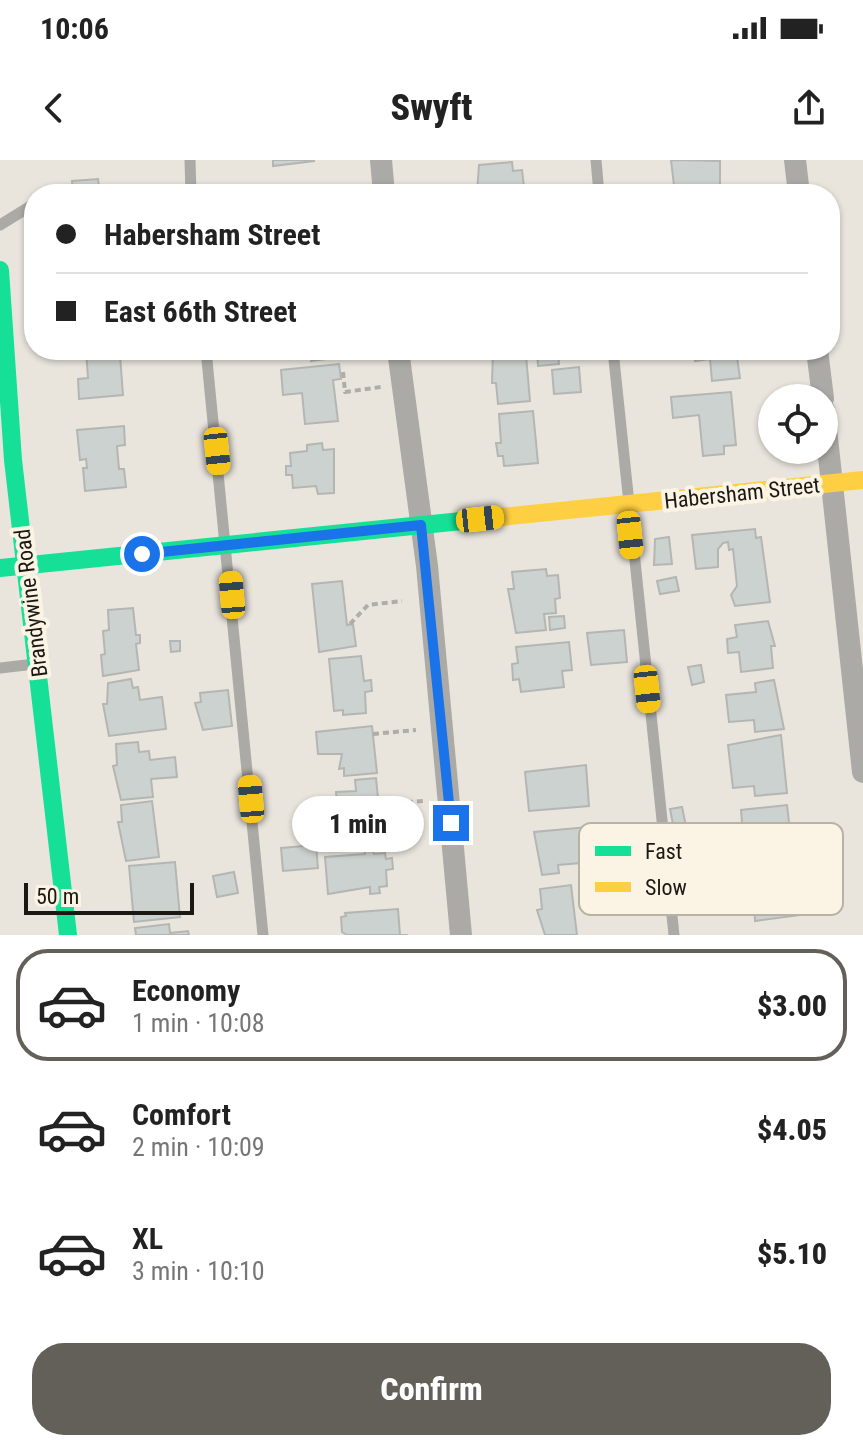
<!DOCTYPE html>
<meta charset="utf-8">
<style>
body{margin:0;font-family:"Roboto Condensed",sans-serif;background:#f2f2f2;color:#222;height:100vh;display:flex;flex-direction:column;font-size:30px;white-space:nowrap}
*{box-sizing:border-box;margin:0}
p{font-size:26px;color:#767676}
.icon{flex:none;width:44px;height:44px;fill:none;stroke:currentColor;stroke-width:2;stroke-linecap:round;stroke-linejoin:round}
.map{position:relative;height:775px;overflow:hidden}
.drawer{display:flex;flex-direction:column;background:#fff;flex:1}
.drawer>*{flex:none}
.guide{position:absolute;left:24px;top:24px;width:816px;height:176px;border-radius:32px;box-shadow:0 2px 6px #0004;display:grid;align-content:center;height:176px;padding:0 32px;background:#fff}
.fabs{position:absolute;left:758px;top:224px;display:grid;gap:16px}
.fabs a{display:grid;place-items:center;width:80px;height:80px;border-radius:50%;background:#fff;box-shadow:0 2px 6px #0004;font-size:40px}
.scale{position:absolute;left:24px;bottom:20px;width:170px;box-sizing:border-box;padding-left:8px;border:4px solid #1b1813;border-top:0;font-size:22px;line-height:28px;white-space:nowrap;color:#1b1813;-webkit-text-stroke:6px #fbf4e5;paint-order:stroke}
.end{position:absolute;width:36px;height:36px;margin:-18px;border:10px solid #1a73e8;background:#fff;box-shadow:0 0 0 4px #fff}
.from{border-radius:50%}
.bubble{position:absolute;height:56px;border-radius:28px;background:#fff;box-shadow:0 2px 6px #0004;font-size:26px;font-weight:800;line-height:56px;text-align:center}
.car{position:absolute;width:24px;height:48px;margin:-24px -12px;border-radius:10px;box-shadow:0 0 6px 2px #0007;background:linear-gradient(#f5c518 24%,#345 0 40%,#f5c518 0 76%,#345 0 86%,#f5c518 0)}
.guide b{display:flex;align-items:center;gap:28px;height:76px;font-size:30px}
.guide b+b{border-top:2px solid #e0e0e0}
.guide i{width:20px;height:20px;background:#222}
ul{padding:14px 0 0;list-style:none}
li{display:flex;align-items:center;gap:24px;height:112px;margin:0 16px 12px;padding:0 16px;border:4px solid transparent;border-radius:32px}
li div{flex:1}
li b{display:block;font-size:30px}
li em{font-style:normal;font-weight:800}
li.selected{border-color:#63605a}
li>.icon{width:72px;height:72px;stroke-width:1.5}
.cta{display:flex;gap:16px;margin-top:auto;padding:16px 32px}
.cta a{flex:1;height:92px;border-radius:32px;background:#63605a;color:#fff;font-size:32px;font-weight:800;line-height:92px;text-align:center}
.status{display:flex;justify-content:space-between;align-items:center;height:56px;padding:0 40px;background:#fff;direction:ltr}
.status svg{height:22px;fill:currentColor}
header{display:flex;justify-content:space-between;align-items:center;height:104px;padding:0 32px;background:#fff;font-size:36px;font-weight:800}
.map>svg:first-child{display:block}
.building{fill:#ccd2cf;stroke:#b4b6b3;stroke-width:2}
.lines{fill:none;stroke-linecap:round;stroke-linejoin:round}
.path{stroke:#aeada8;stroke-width:4;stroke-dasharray:6 4;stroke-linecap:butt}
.lane{stroke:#acaaa6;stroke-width:11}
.street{stroke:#acaaa6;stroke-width:22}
.fast{stroke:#16e098;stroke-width:18}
.slow{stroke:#ffcf43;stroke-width:18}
.route{stroke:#1a73e8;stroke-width:10}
.labels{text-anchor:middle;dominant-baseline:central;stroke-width:8;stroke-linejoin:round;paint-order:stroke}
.street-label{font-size:22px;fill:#1b1813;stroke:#fbf4e5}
.key{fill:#fbf4e5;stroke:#b8b2a6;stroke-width:2}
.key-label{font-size:22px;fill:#1b1813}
</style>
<div class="status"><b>10:06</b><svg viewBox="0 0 49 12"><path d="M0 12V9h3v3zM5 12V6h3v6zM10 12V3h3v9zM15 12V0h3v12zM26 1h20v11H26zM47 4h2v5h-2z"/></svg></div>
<header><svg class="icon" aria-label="back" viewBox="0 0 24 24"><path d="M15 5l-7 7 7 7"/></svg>Swyft<svg class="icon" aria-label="share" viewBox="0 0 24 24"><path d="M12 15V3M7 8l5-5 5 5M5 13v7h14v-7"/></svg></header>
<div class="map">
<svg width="863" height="775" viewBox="0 0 863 775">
<rect width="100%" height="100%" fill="#e9e5dd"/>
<g class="building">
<path d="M273,0H314V1L273,6Z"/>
<path d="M671,0L720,1V31L675,34Z"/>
<path d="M512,2L513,11L522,10L524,27L515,28L516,34L477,32L479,5Z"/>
<path d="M98,19L100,34H73L72,21Z"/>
<path d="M639,25L640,34H613L612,27Z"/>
<path d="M315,29L316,34L277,33Z"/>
<path d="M86,190H130V194L120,195L123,235L79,239L78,219L88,218Z"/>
<path d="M285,190H326L327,199L311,201V194L286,197Z"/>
<path d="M493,190H515V196L526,195L530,241L498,244L496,223H492Z"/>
<path d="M537,190H558L559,204L538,206Z"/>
<path d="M694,190H744L745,196L737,197L740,218L712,221L710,199L695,201Z"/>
<path d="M339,204L341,219L333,220L338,261L305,264L302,233L283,235L281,210Z"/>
<path d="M579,207L581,232L554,234L552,210Z"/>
<path d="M731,232L736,285L724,286V294L703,296L699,255L673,258L671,237Z"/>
<path d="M533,251L538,303L504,306L503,296H498L496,283H501L499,254Z"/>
<path d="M124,266L125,285L117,286L119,309H124L126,327L85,331L83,308H87L86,299L80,300L77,270Z"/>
<path d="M322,283L323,290L334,289V333L318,334L316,326L293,328L292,315H286V306H291L290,293L307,291V285Z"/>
<path d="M755,369L756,378L761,377L770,442L735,446L731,435L737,426L733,389L729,390L728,382L723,383L718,389V407L696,409L692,375Z"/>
<path d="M669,377L672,404L654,405L655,379Z"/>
<path d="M546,409L547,416L558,415L560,438L555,439L556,453L544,454L546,470L516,473L508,429H514L512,412Z"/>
<path d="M676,417L679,431L660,434L657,421Z"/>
<path d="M342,421L347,465L353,464L356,486L319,492L312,424Z"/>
<path d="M133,448L136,475H140V483L136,484L139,510L103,516L101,495L105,494L103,471L109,470L108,450Z"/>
<path d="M564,456L565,468L550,470L549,457Z"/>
<path d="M768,461L775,486H771L773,508L741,512L739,492L728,493L727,479L737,477L735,465Z"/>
<path d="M624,470L627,502L591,505L587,473Z"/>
<path d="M170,481H180V491L171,492Z"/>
<path d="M569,482L572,510L562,511L564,527L521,532L519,519L513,520L512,504L518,503L516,487Z"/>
<path d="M361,496L364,521L371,520L372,531L365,532L366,553L343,555V550L334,551L329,499Z"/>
<path d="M701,505L704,522L692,525L688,507Z"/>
<path d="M131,519L133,528L138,527L140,540L162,537L166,569L109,576L103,544H107L108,523Z"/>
<path d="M774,520L784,569L755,572L754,560L729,562L726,535L756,532L755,523Z"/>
<path d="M228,530L232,566L203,570L195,543L201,542L200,533Z"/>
<path d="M372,566L377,613L344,616V608L339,609L342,594H318L316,572Z"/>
<path d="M781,575L787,633L755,636L754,626L733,628L728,585Z"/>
<path d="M138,582L139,592L149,591L150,600L175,597L177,617L151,619L153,637L121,640L113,606L117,605L116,584Z"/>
<path d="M586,605L589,646L529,651L525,612Z"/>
<path d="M376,618L378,638L386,637L385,674L353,676L352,664L339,665L336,632L356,631L355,620Z"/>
<path d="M152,641L159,697L126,701L118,662H122L121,645Z"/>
<path d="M787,645L790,671L795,670L797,692L770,695L769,685L744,687L741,650Z"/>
<path d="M682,647L687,671L675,674L670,649Z"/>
<path d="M599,666L601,686L590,687L592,702L558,705L559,713L542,715L534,672Z"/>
<path d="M316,685L318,708L283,711L281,688Z"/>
<path d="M364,689H373L374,694L385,693L386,699L392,698L393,709L386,710L387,726L379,727L380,733L370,734V727L328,734L325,697L365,694Z"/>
<path d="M175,702L180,757L134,762L129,706Z"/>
<path d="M780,705L781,716L796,714L803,739H799L801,755L755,761L754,733L760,732L757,708Z"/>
<path d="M234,712L238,733L217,737L213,716Z"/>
<path d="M571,725L577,775H545L537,750L542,749L540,729Z"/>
<path d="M398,749L400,775H408H347L342,772L341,757L346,756L345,753Z"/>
<path d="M169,764L170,773L188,771L189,775H136L135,768Z"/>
</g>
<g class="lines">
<g class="path">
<path d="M343,212L345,232L381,227"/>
<path d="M350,464L368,445L402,441"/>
<path d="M373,574L416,570"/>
<path d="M387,644L423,641"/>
</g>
<g class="lane">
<path d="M190,0L191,34"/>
<path d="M596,0L599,34"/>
<path d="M0,65L34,44"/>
<path d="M206,190L263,775"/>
<path d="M613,190L674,775"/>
<path d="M0,508L35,504"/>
</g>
<g class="street">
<path d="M381,0L384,34"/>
<path d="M795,0L799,34"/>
<path d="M398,190L427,406L461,775"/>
<path d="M817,190L823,238"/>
<path d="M824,250L863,612"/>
</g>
<g class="fast">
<path d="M0,110L13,300L68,775"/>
<path d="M0,408L501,357"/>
</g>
<path class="slow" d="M501,357L863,320"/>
</g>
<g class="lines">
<path class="route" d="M142,394L421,365L451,663"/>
</g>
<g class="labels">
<g class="street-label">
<text transform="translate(742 333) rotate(-6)">Habersham Street</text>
<text transform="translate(31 443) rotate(-97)">Brandywine Road</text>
</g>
</g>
<rect x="579" y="663" width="264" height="92" rx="12" class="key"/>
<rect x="595" y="686" width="36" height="10" fill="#16e098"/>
<rect x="595" y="722" width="36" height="10" fill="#ffcf43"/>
<g class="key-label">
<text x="645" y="699">Fast</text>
<text x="645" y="735">Slow</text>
</g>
</svg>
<div class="fabs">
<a><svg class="icon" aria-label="locate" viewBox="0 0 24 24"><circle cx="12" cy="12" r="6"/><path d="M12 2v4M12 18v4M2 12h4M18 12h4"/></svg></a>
</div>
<div class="scale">50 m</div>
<i class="end from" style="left:142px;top:394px"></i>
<i class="end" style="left:451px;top:663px"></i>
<div class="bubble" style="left:292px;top:636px;width:132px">1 min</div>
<i class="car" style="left:217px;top:291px;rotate:174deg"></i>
<i class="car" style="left:480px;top:359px;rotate:84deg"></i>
<i class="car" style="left:630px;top:375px;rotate:174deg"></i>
<i class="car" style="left:232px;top:435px;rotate:355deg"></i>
<i class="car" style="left:647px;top:529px;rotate:174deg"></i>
<i class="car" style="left:251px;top:639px;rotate:355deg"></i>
<div class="guide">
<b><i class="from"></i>Habersham Street</b>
<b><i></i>East 66th Street</b>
</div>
</div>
<section class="drawer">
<ul>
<li class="selected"><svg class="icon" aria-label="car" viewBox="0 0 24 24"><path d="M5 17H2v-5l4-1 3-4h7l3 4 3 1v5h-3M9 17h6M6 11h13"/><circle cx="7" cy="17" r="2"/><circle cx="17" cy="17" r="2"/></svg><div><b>Economy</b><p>1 min · 10:08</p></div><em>$3.00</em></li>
<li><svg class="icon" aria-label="car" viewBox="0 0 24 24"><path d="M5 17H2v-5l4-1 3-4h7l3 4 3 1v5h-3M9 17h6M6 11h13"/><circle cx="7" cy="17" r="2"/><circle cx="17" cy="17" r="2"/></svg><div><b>Comfort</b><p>2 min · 10:09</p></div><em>$4.05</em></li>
<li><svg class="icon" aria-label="car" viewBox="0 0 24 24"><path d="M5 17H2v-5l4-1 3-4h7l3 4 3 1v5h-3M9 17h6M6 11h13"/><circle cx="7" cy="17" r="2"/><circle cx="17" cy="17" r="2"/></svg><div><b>XL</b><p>3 min · 10:10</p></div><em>$5.10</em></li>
</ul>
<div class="cta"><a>Confirm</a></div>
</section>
